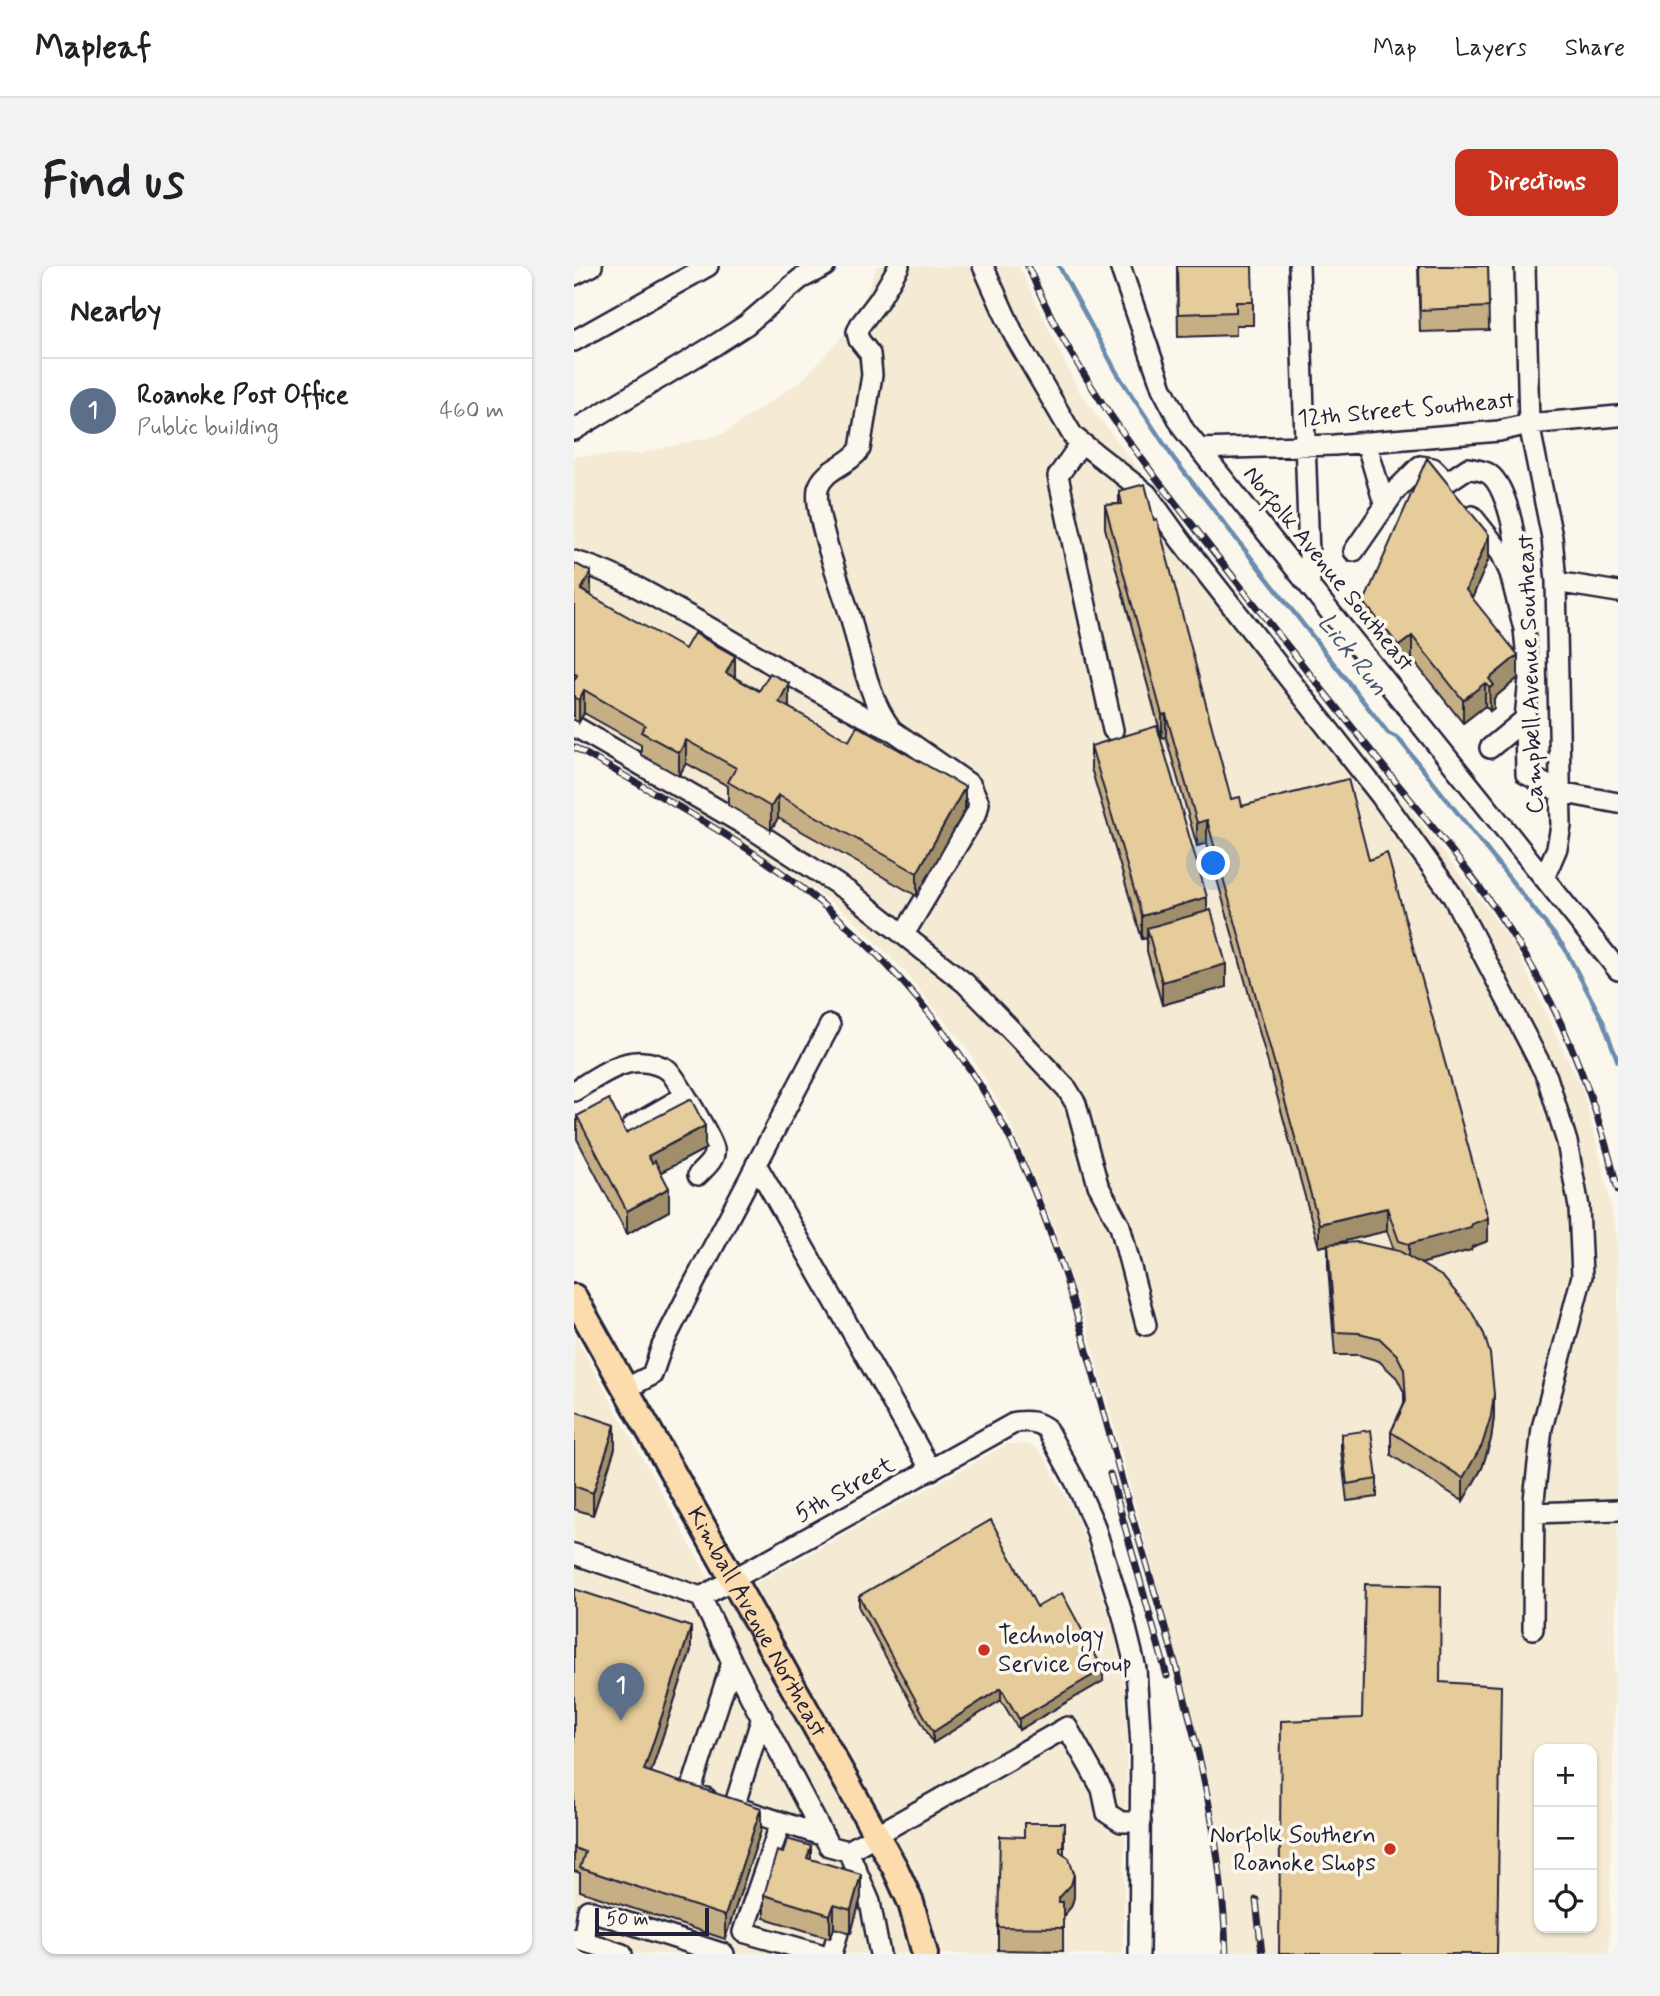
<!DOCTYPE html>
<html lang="en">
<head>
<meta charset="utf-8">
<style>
  :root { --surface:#fff; --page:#f2f2f2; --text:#202124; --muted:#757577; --line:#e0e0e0; --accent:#c8321e }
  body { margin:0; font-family:Mynerve,sans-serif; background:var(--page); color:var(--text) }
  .controls { position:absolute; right:21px; bottom:21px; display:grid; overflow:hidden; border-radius:14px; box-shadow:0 2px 5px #0004 }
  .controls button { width:63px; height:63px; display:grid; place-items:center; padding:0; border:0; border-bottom:2px solid var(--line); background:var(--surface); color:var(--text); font:35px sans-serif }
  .scale { position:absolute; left:21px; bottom:18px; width:114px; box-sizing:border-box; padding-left:7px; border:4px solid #22223b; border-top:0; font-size:19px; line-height:24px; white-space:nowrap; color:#22223b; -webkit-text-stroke:5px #fbf7ec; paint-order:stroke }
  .you { position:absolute; left:640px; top:598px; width:24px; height:24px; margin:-18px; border:5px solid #fff; border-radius:50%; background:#1a73e8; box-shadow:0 0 0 10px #1a73e833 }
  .badge { display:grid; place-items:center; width:46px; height:46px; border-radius:50%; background:var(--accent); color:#fff; font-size:23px; font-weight:700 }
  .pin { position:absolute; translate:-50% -58px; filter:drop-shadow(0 2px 4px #0008) }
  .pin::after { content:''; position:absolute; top:37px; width:24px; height:21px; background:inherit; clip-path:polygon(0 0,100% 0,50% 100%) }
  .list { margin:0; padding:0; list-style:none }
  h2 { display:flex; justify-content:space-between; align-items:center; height:91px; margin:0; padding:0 28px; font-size:30px }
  h2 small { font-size:23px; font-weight:400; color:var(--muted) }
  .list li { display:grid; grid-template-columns:46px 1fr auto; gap:21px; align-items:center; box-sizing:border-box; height:105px; padding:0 28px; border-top:2px solid var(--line) }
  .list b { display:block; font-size:26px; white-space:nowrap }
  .list p { margin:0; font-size:23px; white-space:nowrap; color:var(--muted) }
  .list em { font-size:23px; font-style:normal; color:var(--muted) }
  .icon { flex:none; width:38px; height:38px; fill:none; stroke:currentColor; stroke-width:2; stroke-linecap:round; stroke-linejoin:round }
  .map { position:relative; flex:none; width:1044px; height:1688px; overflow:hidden; border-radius:14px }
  header { display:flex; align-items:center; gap:42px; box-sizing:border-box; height:98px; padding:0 35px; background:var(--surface); border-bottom:2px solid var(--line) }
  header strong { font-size:33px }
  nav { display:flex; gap:38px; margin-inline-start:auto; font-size:24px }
  .intro { display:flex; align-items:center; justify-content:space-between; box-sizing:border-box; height:168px; padding:0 42px }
  h1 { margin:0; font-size:49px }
  .button { padding:18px 32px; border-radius:14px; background:var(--accent); color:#fff; font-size:24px; font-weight:700 }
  main { display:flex; gap:42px; padding:0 42px }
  aside { flex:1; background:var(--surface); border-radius:14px; box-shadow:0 2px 5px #0004 }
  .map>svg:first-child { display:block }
  .built { fill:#f5ead4; fill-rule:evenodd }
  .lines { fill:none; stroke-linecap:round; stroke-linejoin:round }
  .stream { stroke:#6a8cae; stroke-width:4.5 }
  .minor-casing { stroke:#22223b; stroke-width:24 }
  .major-casing { stroke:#22223b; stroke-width:30 }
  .minor { stroke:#fbf7ec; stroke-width:19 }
  .major { stroke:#fcdcac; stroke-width:24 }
  .rail-casing { stroke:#22223b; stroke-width:7 }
  .rail { stroke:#fbf7ec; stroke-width:4.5; stroke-dasharray:13; stroke-linecap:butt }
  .wall { fill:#c6af85; stroke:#22223b; stroke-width:2; fill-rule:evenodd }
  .shaded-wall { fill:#a18f6c; stroke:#22223b; stroke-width:2 }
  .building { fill:#e6cc9b; stroke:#22223b; stroke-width:2 }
  .poi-dot { fill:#c8321e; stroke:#fbf7ec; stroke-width:2.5 }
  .labels { text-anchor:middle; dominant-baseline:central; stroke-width:7; stroke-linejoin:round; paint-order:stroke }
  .street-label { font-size:24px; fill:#22223b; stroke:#fbf7ec }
  .poi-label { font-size:24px; fill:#22223b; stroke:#fbf7ec; text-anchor:start }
  .water-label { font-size:26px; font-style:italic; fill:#465774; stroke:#fbf7ec }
</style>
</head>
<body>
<header>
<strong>Mapleaf</strong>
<nav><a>Map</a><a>Layers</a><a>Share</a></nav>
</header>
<div class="intro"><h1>Find us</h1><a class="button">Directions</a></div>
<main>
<aside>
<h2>Nearby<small></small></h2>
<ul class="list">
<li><span class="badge" style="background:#5c6f8a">1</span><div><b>Roanoke Post Office</b><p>Public building</p></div><em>460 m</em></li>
</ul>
</aside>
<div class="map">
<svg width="1044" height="1688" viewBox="0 0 1044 1688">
  <rect width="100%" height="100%" fill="#fbf7ec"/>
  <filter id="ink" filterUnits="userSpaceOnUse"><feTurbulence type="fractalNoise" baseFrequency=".0143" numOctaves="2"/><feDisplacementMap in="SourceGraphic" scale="14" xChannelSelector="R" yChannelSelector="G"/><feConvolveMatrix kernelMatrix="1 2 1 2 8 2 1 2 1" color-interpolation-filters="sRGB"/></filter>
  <g filter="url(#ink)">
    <path class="built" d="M303 0H445L504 124 634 294 846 556 937 674 1008 822 1028 898 1044 974V1253L1035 1688H656L653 1625 637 1524 606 1404 514 1065 477 953 435 855 392 781 331 706 277 651 213 604 0 473V190L63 188 149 168 228 114 280 58ZM965 1483H1018V1662H965Z
      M0 1068 148 1336 434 1178H453L464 1183 473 1195 505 1256 540 1365 550 1417 553 1469 549 1688H0Z"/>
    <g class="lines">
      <path class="stream" d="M485 0 543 107 600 193 814 467 824 472 990 681 1028 753 1044 796"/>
      <g class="minor-casing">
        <path id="minor" d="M325 0 305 34 286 59 283 66 285 74 296 88 298 109 286 183C275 200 250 202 244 223 239 247 269 326 277 353 283 376 288 399 296 421 301 436 308 451 318 464L397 519 405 537 403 546 330 668
          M409 0 440 69 499 170 573 228 607 275 806 529 878 629 973 811 993 876 1005 941 1008 1010 968 1162 960 1234 959 1363
          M546 0 588 122 610 164 1044 704
          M725 0 736 318
          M951 0 955 158 978 271 982 316 987 560 983 582 970 612
          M0 9 18 0
          M0 75 134 0
          M0 164 141 79 172 59 226 13 251 0
          M792 176 811 241
          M507 177 484 210 539 464
          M625 183 760 179 925 165 955 158 1044 150
          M860 225 894 202C900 204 909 204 915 208 935 222 946 288 943 311
          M898 250 926 285 936 307 950 363 955 412 951 453 952 508 986 526 1044 537
          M780 285 822 224 846 200 859 202 865 208
          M0 295C37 305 68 324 101 342 174 382 244 429 319 465
          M982 316 1044 326
          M0 460 181 565 275 626 391 717 443 770 493 823 502 838 524 919 546 960 572 1059
          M916 482 951 453
          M0 825C19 814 46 793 69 796 76 796 88 800 94 804 101 810 139 874 140 883 142 894 130 902 124 909
          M59 860 111 830
          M182 898 357 1204
          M51 1123 78 1109 88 1080 116 1025 256 759
          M960 1247 1044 1244
          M0 1288 127 1331 442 1156C454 1155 462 1155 472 1162L501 1215 520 1258 549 1350 562 1403 567 1480 565 1688
          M127 1331 158 1396 255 1580 274 1585 493 1461 528 1523 533 1547 547 1556H567
          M132 1532 116 1527 158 1396
          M160 1541 188 1451
          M164 1542 250 1570
          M207 1556 169 1666 246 1688
          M274 1585 296 1636 306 1688
          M0 1672 48 1688
          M9 1675 14 1644 150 1688
          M258 1688 265 1663"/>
      </g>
      <g class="major-casing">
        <g id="major">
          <path id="s1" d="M0 1031 321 1602 337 1637 351 1688"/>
        </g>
      </g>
      <use href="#minor" class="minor"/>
      <use href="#major" class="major"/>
      <g class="rail-casing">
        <path id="rail" d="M454 0C493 96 557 181 621 262 685 345 751 427 817 510 870 575 924 638 964 712 1001 779 1026 851 1044 924
          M0 481C77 526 158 567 228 622 326 698 404 797 454 910 501 1019 525 1136 558 1250 600 1392 648 1538 652 1688
          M536 1208 593 1410
          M682 1634 688 1688"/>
      </g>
      <use href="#rail" class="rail"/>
    </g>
    <path class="wall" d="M603 0 679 36V59H662V69L604 71Z
      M844 0H914L915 64 846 66Z
      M545 225 580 254 657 533 668 540 795 594 914 975 898 981 897 984 846 998 920 1151 917 1173 908 1202 889 1235 817 1189V1166L830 1137V1126L823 1112 805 1095 785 1089H761L754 1001V979L745 981 633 577 623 580 592 471 588 472 531 262V239L545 238ZM813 965 820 984 761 977Z
      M915 292 898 332 944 412 920 432V442L916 445 911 440 889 457 838 393 825 403 790 359V336Z
      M0 297 17 330 161 412 215 440 214 441 391 544 343 630 204 552 197 564 154 539V520L112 497 105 510 67 489V479L10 447 5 456 0 454Z
      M517 480 633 645 652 721 588 739 573 685V672L568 673 517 502Z
      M3 850 52 867 131 883 87 906 95 945 53 968 3 873Z
      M0 1145 41 1182 19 1249 0 1243Z
      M767 1168 803 1213V1231L773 1235 767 1185Z
      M0 1323 117 1384 77 1506 187 1564 151 1673 6 1625V1607L0 1605Z
      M285 1330 463 1341 529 1415 445 1464 427 1434 359 1477 285 1342Z
      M490 1557V1588L500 1631 497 1641 489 1650V1685L424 1684V1661L450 1571Z
      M237 1593 287 1631 277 1667 260 1662 256 1672 190 1652V1629Z"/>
    <path class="shaded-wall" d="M915 269V292L892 347V324Z
      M17 306V329L7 324Z
      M838 370V393L825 403V380Z
      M944 389V412L920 432V442L916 445 915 413Z
      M161 390V413L152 407Z
      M215 417V440L205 459V436Z
      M911 417V440L889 457V434Z
      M10 424V447L5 456V434Z
      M592 448V471L588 472V449Z
      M112 474V497L105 510V487Z
      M391 521V544L343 630V607Z
      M204 529V552L197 564V541Z
      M633 554V577L623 580V557Z
      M633 631V654L573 662V672L568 673V650Z
      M652 698V721L588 739V716Z
      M131 860V883L74 913V890Z
      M95 922V945L53 968V945Z
      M813 942V965L745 981V958Z
      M914 952V975L898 981 897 984 835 1001V978Z
      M920 1128V1151L917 1173 908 1202 889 1235V1212Z
      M41 1159V1182L19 1249V1227Z
      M117 1361V1384L70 1527V1504Z
      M529 1403V1415L445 1464V1453Z
      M427 1422V1434L359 1477V1466Z
      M187 1542V1564L151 1673V1650Z
      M237 1580V1603L233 1592Z
      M287 1608V1631L277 1667V1644Z
      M500 1608V1631L497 1641 489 1650V1685V1650L485 1655V1632Z
      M260 1639V1662L256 1672V1649Z"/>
    <path class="building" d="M603 0H678L679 36H662V46L604 48Z
      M845 0H914L915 41 846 44Z
      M853 192 915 269 892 324 944 389 915 413 920 419 916 422 911 417 889 434 838 370 825 380 790 336Z
      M571 218 580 254 583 253 657 533 666 531 668 540 774 513 795 594 813 587 914 952 898 958 897 961 835 978 825 975 813 942 745 958 633 554 623 557 592 448 588 449 531 239 548 238 545 225Z
      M0 297 17 306 7 324 111 383 120 367 161 390 152 407 185 425 196 407 215 417 205 436 275 475 283 460 391 521 343 607 204 529 197 541 154 516 162 502 112 474 105 487 67 466 71 459 10 424 5 434 0 431V415L3 409 0 407Z
      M583 460 633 631 568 650 517 480Z
      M637 644 652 698 588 716 573 662Z
      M35 833 52 867 117 833 131 860 74 890 78 897 81 895 95 922 53 945 3 850Z
      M784 976 825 985 869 1011 896 1043 910 1068 916 1088 920 1128 917 1150 908 1179 889 1212 817 1166 832 1135 830 1103 823 1089 805 1072 785 1067 761 1066 754 978Z
      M0 1145 41 1159 19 1227 0 1220Z
      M797 1164 803 1213 773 1218 767 1168Z
      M417 1254 463 1341 488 1327 529 1403 445 1453 427 1422 359 1466 285 1330Z
      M791 1318 867 1320 866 1416 927 1420 923 1688H705L707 1455 788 1452Z
      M0 1323 117 1361 70 1504 187 1542 151 1650 6 1602 11 1586 0 1582Z
      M450 1557H490L489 1581H486V1585L495 1592 500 1608 497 1619 485 1632V1636H489V1662L424 1661 426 1570 450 1571Z
      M213 1573 237 1580 233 1592 287 1608 277 1644 260 1639 256 1649 190 1629 203 1585 209 1587Z"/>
  </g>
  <g class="poi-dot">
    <circle cx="410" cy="1384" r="7"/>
    <circle cx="816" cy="1583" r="7"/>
  </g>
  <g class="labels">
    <g class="street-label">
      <text transform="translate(832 144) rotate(-5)">12th Street Southeast</text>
      <text transform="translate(754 303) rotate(51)">Norfolk Avenue Southeast</text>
      <text transform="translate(957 408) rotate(-92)">Campbell Avenue Southeast</text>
      <text transform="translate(271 1224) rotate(-29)">5th Street</text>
      <text stroke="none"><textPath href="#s1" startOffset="373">Kimball Avenue Northeast</textPath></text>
    </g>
    <g class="poi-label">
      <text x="424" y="1370">Technology<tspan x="424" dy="28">Service Group</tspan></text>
      <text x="802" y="1569" text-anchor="end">Norfolk Southern<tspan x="802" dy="28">Roanoke Shops</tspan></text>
    </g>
    <g class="water-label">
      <text transform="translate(778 389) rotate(52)">Lick Run</text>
    </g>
  </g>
</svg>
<div class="controls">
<button>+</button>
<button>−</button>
<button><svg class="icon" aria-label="locate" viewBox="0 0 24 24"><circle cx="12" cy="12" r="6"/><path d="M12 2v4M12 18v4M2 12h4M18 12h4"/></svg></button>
</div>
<div class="scale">50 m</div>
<div class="you"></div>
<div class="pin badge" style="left:47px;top:1455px;background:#5c6f8a">1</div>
</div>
</main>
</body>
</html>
